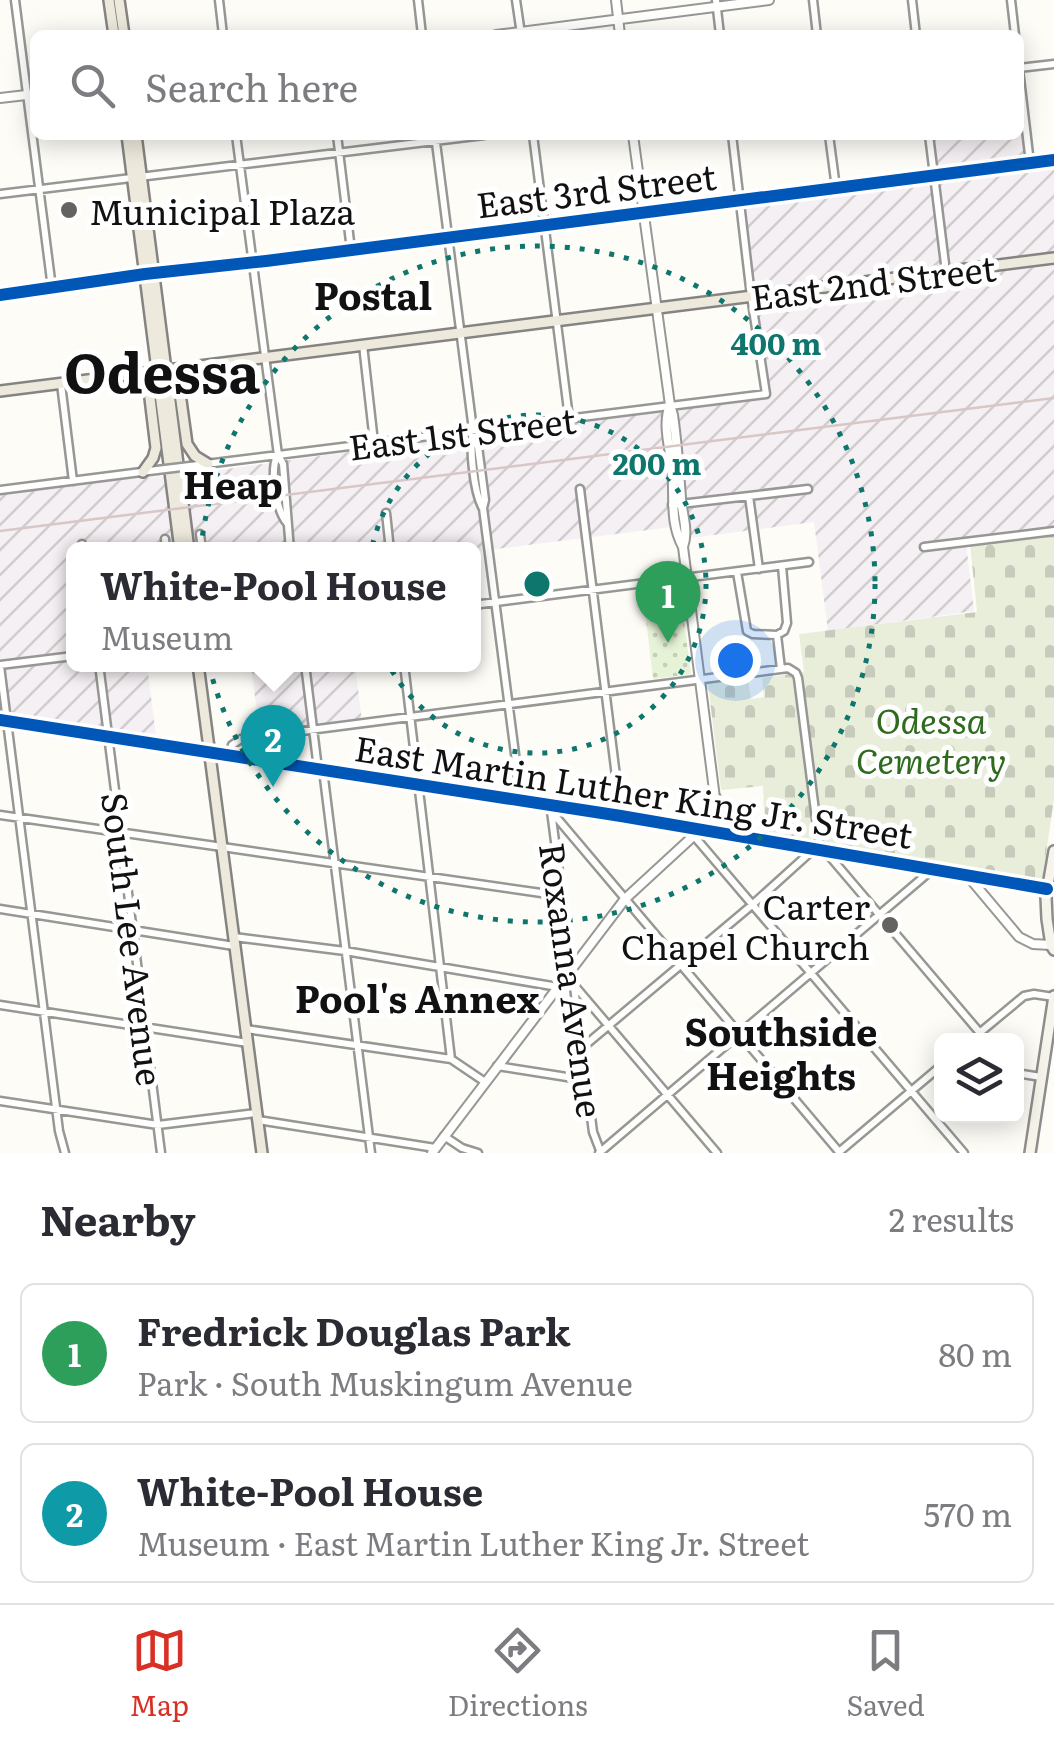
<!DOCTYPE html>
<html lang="en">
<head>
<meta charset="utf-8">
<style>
  :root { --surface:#fff; --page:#f7f7f7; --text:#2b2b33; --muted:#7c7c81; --line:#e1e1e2; --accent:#d93025 }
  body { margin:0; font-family:Literata,serif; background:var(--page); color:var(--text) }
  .controls { position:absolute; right:30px; bottom:30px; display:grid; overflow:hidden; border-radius:15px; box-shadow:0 5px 25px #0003 }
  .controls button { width:90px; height:90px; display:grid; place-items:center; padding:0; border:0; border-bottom:2px solid var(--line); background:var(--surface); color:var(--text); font:50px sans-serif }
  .you { position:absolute; left:735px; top:660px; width:35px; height:35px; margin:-25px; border:8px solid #fff; border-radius:50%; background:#1a73e8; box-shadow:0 0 0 15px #1a73e833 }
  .badge { display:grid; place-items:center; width:65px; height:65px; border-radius:50%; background:var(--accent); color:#fff; font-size:32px; font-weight:700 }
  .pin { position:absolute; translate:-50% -82px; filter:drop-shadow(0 2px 5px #0008) }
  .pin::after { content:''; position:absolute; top:52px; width:35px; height:30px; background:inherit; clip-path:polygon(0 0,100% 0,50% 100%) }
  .popup { position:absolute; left:66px; top:542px; width:415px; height:130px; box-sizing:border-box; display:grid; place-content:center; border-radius:15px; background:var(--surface); filter:drop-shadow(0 2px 8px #0005); font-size:32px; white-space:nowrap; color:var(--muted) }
  .popup b { font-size:38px; color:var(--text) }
  .popup::after { content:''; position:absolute; left:50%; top:100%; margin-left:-20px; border:20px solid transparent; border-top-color:var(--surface) }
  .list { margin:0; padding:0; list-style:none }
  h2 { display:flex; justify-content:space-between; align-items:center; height:130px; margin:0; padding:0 40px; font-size:42px }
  h2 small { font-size:32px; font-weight:400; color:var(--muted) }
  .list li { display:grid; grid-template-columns:65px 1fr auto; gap:30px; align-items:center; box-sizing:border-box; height:140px; margin:0 20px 20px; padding:0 20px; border:2px solid var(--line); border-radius:15px }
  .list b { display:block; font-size:38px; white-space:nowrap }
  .list p { margin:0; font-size:32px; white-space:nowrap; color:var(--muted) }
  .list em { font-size:32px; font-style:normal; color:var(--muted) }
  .icon { flex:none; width:55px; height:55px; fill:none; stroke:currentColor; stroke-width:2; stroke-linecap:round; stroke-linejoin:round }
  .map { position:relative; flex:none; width:1054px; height:1153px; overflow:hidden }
  .search { position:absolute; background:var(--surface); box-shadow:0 5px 25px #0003; left:30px; right:30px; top:30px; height:110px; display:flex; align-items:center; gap:25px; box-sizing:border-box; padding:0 35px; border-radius:15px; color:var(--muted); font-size:38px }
  .sheet { height:450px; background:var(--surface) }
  nav { display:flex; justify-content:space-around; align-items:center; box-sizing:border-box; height:140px; border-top:2px solid var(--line); background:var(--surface); font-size:28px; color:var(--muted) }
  nav a { display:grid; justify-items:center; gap:5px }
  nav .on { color:var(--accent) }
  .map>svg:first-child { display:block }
  .industrial { fill:url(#industrial-furrows) }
  .grass { fill:url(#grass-dots) }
  .cemetery { fill:url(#cemetery-stones) }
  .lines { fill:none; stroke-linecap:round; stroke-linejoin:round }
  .minor-casing { stroke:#979795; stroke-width:11 }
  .tertiary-casing { stroke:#979795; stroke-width:12 }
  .secondary-casing { stroke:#8e8d8b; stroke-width:14 }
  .primary-casing { stroke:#858482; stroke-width:14 }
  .minor { stroke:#fffffe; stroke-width:6 }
  .tertiary { stroke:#fffffe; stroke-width:8 }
  .secondary { stroke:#f6f4eb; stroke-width:9 }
  .primary { stroke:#ede9dc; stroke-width:9 }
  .rail { stroke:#d9c6c7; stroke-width:2.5 }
  .minor-bridge-casing { stroke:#979795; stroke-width:11; stroke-linecap:butt }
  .minor-bridge { stroke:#fffffe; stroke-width:6 }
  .cycleway-casing { stroke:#fff; stroke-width:19 }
  .cycleway { stroke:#0057b8; stroke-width:12 }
  .ring { fill:none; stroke:#0f766e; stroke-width:5; stroke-dasharray:5 10 }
  .poi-dot { fill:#646362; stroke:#fff; stroke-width:4 }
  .labels { text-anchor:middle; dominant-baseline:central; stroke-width:10; stroke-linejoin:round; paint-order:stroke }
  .street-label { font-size:35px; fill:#111; stroke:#fff }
  .poi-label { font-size:35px; fill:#111; stroke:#fff; text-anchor:start }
  .park-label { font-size:35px; font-style:italic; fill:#2f6b1f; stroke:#fff }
  .neighbourhood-label { font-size:38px; font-weight:bold; fill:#111; stroke:#fff }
  .town-label { font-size:55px; font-weight:bold; fill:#111; stroke:#fff }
  .centre { fill:#0f766e; stroke:#fff; stroke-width:5 }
  .ring-label { font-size:30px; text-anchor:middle; font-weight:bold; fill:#0f766e; stroke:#fff; stroke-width:10; stroke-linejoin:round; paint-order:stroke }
</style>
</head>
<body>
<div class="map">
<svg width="1054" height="1153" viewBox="0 0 1054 1153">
  <defs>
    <pattern id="industrial-furrows" width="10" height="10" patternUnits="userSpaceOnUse" patternTransform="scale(2.5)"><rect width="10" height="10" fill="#f5f0f3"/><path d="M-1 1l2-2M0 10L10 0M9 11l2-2" fill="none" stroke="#d1cdcf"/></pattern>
    <pattern id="grass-dots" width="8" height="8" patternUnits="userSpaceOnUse" patternTransform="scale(2.5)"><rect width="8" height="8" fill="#e7f3d7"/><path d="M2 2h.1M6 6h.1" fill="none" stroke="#c5cfb8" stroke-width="1.8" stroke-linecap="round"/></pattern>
    <pattern id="cemetery-stones" width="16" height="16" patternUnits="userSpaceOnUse" patternTransform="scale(2.5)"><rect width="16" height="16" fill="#e9eedb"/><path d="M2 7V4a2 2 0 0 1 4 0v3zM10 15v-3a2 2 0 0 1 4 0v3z" fill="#c7cbbb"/></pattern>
  </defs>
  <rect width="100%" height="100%" fill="#fdfcf7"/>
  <path class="industrial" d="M1019 68 1030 163 1054 160V526L966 543 974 611 828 631 814 522 683 539 680 526 473 552V550H73V664L147 665 157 744 0 720V492L205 472 766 394 740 201 933 174 929 135H1019Z
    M251 665H355L362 722 260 736Z"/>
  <path class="grass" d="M682 606 691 674 653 679 645 611Z"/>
  <path class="cemetery" d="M1054 535V799L1042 881 765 835 763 786 721 790 708 684 748 680 751 699 764 697 762 678 804 672 799 634 977 612 970 544Z"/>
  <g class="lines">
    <g class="minor-casing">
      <path id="minor" d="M15 0 52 288
        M219 0 223 35
        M418 0 422 35
        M516 0 521 34
        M716 0 720 35
        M813 0 817 35
        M912 0 916 35
        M1011 0 1015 35
        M1019 68 1054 64
        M1019 70 1030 163
        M236 135 278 455 283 464 290 550
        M337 135 351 250
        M435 135 473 430 477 439 485 500 483 508 521 800
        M533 135 569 418
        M829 135 836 188
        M929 135 946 272
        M0 194 484 135
        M363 345 374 442
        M61 384 73 481
        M473 431C469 449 474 491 482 507
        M277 456C270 471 276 510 287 523
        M190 466 766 394 751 296 732 135
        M580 489 621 816
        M0 490 157 470
        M749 496 759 569
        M672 505 808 489
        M386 513 390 550
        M200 534 202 550
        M165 539 166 550
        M82 544V550
        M924 547 1054 531
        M737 572 747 631 753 634 777 635
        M473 605 809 562
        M777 635 784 631 787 623 782 566
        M777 635 781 669
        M99 664 161 1153
        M305 664 318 769
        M404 664 451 1059
        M0 665 73 656
        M0 666 59 1131 65 1153
        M229 756 232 745 241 739 788 668 796 673 798 678 820 850
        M323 770 371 1153
        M551 811 840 1153
        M551 811 593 1132 601 1153
        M0 815 562 896
        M694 836 964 1153
        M826 852 986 1040
        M0 909 234 946
        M234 937 345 951 558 987
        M574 985 717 1153
        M0 1005 248 1043
        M246 1029 451 1059 485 1082
        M971 1040 1024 996 1034 994 1054 997
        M583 1047 752 905 814 849
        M497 1066 586 1080
        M1016 1073 1041 1077
        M0 1101 158 1125 256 1113
        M258 1120 435 1148
        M444 1136 462 1148 478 1153
        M839 1152 942 1065
        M599 1153 933 869"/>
    </g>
    <g class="tertiary-casing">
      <path id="tertiary" d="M616 0 620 35
        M496 35 769 0
        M0 98 35 94
        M633 135 670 405 673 415C677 442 679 470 681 498 682 514 689 531 683 547
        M0 295 145 274 266 261 1054 160
        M0 720 621 816 1047 889
        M967 875 1019 937 1033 944 1051 945
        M432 1153 625 899 701 829 711 811 715 798 683 547C669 522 675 495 672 468 670 448 662 424 670 405"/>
    </g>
    <g class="secondary-casing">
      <path id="secondary" d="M715 798 720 807 726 834
        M1054 851 1046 897 1047 919 1051 945 1054 950
        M1030 1153 1054 996"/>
    </g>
    <g class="primary-casing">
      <path id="primary" d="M109 0 114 35
        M119 0 124 35
        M127 135 180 550
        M136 135 189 550
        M189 368 179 386 187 444 195 456 208 464
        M132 377 143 382 149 390 156 448 153 458 143 472
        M0 391 1054 258
        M198 664 262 1153"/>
    </g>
    <use href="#minor" class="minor"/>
    <use href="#tertiary" class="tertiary"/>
    <use href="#secondary" class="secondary"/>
    <use href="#primary" class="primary"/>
    <path class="rail" d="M0 531 1054 398"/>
    <g class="minor-bridge-casing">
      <path id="minor-bridge" d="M157 470 190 466"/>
    </g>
    <use href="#minor-bridge" class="minor-bridge"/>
    <g class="cycleway-casing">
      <path id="cycleway" d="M0 295 145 274 266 261 1054 160
        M0 720 621 816 1047 889"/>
    </g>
    <use href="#cycleway" class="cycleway"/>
  </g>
  <g class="ring">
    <circle cx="537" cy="584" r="169"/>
    <circle cx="537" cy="584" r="338"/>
  </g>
  <g class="poi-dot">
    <circle cx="69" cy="210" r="10"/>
    <circle cx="890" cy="925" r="10"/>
  </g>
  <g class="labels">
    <g class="street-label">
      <text transform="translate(596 189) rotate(-7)">East 3rd Street</text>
      <text transform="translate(873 281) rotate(-7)">East 2nd Street</text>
      <text transform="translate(462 432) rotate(-7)">East 1st Street</text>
      <text transform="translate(634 790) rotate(9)">East Martin Luther King Jr. Street</text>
      <text transform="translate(134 939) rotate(83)">South Lee Avenue</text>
      <text transform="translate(573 980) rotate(82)">Roxanna Avenue</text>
    </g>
    <g class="poi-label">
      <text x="89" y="210">Municipal Plaza</text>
      <text x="870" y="905" text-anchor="end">Carter<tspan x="870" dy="40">Chapel Church</tspan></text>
    </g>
    <g class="park-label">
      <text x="931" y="719">Odessa<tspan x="931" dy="40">Cemetery</tspan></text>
    </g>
    <g class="neighbourhood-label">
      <text x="373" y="293">Postal</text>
      <text x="233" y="482">Heap</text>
      <text x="417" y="996">Pool's Annex</text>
      <text x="781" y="1029">Southside<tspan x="781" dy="44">Heights</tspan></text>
    </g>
    <g class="town-label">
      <text x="162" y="369">Odessa</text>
    </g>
  </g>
  <circle cx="537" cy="584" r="15" class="centre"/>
  <g class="ring-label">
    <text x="776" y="355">400 m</text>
    <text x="657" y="475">200 m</text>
  </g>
</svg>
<div class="controls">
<button><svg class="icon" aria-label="layers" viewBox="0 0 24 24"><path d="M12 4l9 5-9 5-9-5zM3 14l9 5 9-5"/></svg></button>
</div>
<div class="you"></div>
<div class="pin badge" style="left:668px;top:643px;background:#2e9e5b">1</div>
<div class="pin badge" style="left:273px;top:787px;background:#0f9aa8">2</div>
<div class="popup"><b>White-Pool House</b>Museum</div>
<div class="search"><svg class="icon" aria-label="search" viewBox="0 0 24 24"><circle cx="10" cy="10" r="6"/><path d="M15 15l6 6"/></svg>Search here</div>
</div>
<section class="sheet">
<h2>Nearby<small>2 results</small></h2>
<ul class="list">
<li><span class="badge" style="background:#2e9e5b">1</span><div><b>Fredrick Douglas Park</b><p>Park · South Muskingum Avenue</p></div><em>80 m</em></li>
<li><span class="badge" style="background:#0f9aa8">2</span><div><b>White-Pool House</b><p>Museum · East Martin Luther King Jr. Street</p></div><em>570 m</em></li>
</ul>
</section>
<nav>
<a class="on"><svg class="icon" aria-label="map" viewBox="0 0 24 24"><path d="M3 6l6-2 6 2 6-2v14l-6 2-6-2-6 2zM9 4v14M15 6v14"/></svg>Map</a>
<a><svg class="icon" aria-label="directions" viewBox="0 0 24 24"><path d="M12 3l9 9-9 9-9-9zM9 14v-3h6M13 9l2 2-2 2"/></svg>Directions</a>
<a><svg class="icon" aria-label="saved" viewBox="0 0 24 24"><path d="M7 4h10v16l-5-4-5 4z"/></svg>Saved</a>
</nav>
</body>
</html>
